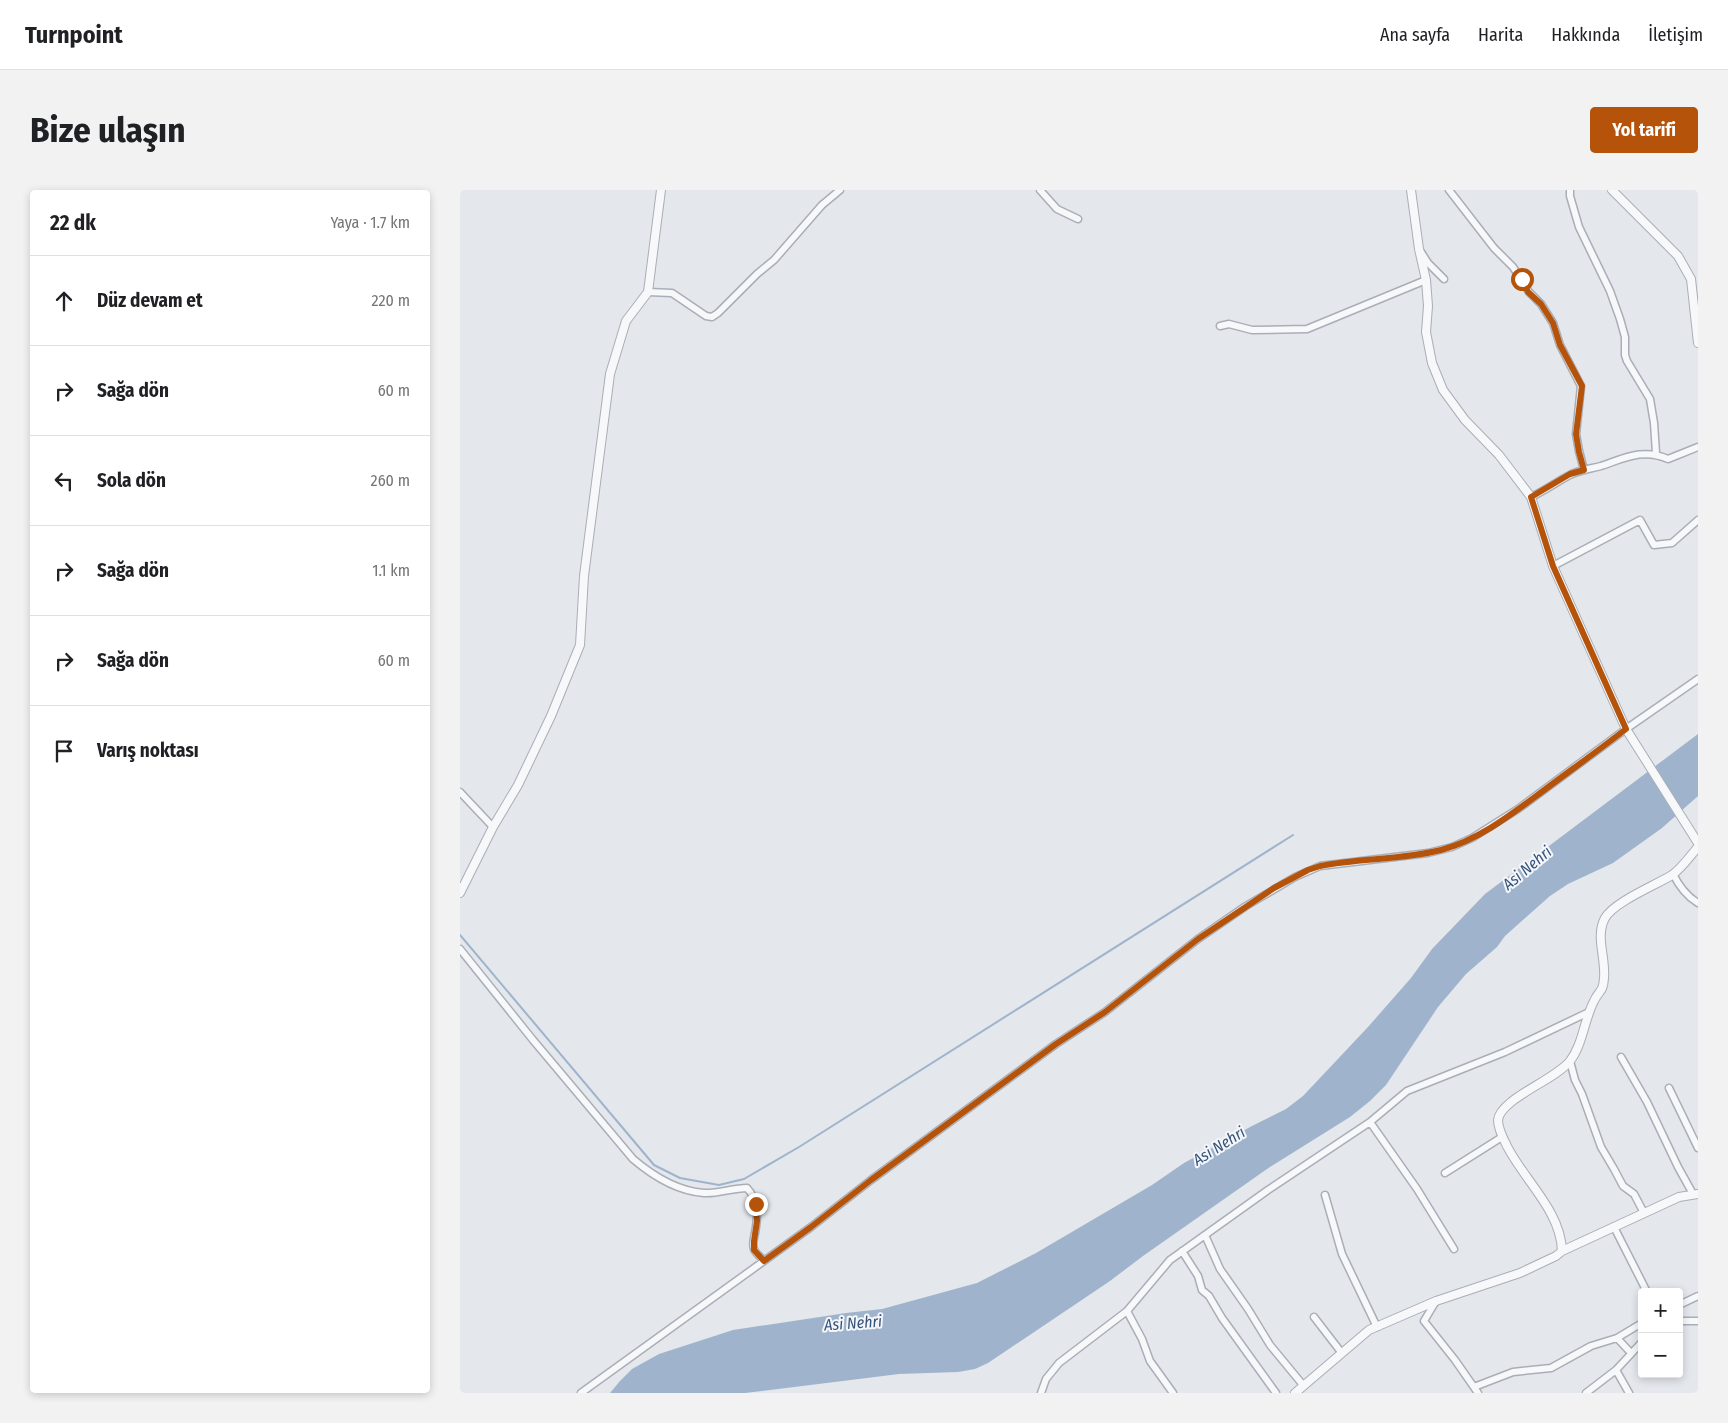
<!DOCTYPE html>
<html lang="tr">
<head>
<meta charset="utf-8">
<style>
  :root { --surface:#fff; --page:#f2f2f2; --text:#202124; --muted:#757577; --line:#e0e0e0; --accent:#b45309 }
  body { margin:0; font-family:"Fira Sans Condensed",sans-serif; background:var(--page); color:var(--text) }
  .controls { position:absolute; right:15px; bottom:15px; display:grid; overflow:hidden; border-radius:5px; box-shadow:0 2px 8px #0003 }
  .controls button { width:45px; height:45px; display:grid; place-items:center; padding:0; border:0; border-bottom:1px solid var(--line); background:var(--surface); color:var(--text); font:25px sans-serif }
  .stop { position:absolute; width:15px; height:15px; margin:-11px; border:4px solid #b45309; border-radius:50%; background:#fff }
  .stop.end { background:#b45309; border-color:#fff; box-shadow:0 1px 5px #0008 }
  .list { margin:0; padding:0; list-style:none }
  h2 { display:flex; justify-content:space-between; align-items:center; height:65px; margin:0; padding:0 20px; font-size:21px }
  h2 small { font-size:16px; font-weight:400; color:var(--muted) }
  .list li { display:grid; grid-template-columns:32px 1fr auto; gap:15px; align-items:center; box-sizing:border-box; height:90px; padding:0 20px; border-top:1px solid var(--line) }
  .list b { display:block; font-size:19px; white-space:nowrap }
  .list em { font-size:16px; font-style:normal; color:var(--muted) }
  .icon { flex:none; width:28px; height:28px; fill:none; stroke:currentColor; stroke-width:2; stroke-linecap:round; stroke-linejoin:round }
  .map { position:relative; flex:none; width:1238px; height:1203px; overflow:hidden; border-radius:5px }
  header { display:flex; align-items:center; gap:30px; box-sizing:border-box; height:70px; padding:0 25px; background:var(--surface); border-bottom:1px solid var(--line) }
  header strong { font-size:24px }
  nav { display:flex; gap:28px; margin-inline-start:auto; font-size:18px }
  .intro { display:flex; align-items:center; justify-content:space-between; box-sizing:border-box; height:120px; padding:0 30px }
  h1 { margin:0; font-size:35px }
  .button { padding:12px 22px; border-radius:5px; background:var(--accent); color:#fff; font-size:18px; font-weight:700 }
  main { display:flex; gap:30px; padding:0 30px }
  aside { flex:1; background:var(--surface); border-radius:5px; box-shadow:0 2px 8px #0003 }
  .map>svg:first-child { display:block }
  .water { fill:#9fb4cc }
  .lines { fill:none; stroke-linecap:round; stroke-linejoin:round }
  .stream { stroke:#9fb4cc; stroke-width:2 }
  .minor-casing { stroke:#a9aeb7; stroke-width:9 }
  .tertiary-casing { stroke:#a9aeb7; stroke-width:10 }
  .minor { stroke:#f7f8fa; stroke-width:6 }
  .tertiary { stroke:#f7f8fa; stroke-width:8 }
  .route { stroke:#b45309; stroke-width:6 }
  .labels { text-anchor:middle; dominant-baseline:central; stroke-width:4; stroke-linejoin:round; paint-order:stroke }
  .water-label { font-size:16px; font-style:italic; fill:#34527a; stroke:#f4f6f9 }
</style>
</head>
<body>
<header>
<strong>Turnpoint</strong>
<nav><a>Ana sayfa</a><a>Harita</a><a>Hakkında</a><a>İletişim</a></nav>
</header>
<div class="intro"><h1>Bize ulaşın</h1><a class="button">Yol tarifi</a></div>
<main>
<aside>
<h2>22 dk<small>Yaya · 1.7 km</small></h2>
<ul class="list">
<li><svg class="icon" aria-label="ahead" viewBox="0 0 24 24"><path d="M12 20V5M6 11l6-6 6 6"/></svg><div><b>Düz devam et</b></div><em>220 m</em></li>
<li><svg class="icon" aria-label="right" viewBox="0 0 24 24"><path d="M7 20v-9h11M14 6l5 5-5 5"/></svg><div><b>Sağa dön</b></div><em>60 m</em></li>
<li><svg class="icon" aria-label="left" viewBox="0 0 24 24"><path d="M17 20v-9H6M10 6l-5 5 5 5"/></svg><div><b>Sola dön</b></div><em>260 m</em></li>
<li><svg class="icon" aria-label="right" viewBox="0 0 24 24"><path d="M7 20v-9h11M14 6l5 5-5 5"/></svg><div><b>Sağa dön</b></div><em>1.1 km</em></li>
<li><svg class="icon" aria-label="right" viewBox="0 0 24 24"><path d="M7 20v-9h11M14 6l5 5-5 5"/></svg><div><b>Sağa dön</b></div><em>60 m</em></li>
<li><svg class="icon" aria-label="arrive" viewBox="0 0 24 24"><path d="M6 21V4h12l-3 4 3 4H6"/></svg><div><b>Varış noktası</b></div></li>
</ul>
</aside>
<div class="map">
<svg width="1238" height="1203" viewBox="0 0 1238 1203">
  <rect width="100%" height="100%" fill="#e4e7ec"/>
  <path class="water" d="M1238 544V606L1202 638 1153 673 1108 694 1090 706 1045 746 1037 757 1006 784 978 817 926 895 910 911 890 927 807 979 683 1066 650 1091 528 1173 515 1179 498 1182 439 1184 285 1203H150L160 1191 172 1179 199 1164 273 1140 386 1123 422 1119 517 1093 576 1063 692 995 724 973 792 936 826 919 843 906 908 837 951 788 972 759 1025 704Z"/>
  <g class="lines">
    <path class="stream" d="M0 745 194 975 220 988 259 995 284 989 339 957 833 645"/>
    <g class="minor-casing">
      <path id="minor" d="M580 0 597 19 618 29
        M989 0 1034 58 1053 77 1069 102 1081 114 1093 133 1100 155 1121 196 1116 244 1119 261 1124 280
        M1110 0V6L1119 37 1150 101 1160 129 1165 147V165L1167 171 1190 209 1194 233 1196 263
        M961 62 968 73 984 89
        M188 102 212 103 246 126 252 127 258 123 297 84 314 70 362 15 380 0
        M760 136 769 134 792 140 847 139 966 90
        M1071 307C1084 301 1095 293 1108 286 1118 280 1130 279 1141 276 1165 268 1183 258 1208 269L1238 257
        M1093 376 1180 330 1194 355 1212 353 1238 330
        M0 602 33 637
        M1213 684C1219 696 1226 706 1238 713
        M0 759 73 850 173 969C193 986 216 1001 244 1003 258 1004 272 998 287 998 299 1011 298 1026 295 1043 294 1048 292 1054 294 1059 295 1063 301 1067 304 1071
        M1161 867 1187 912 1218 977 1233 1004
        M1110 871 1115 890 1122 904 1141 957 1154 979 1163 996 1174 1004 1184 1023
        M1209 898 1238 958
        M910 932 957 999 994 1059
        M985 983 1042 947
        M865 1005 882 1064 917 1137
        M1154 1037 1187 1102
        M745 1045 760 1079 788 1119 810 1155 843 1195
        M722 1061 738 1086 742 1100 749 1106 762 1128 816 1203
        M976 1111 964 1131 995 1170 1018 1203
        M1219 1115 1238 1106
        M667 1121 682 1149 690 1171 713 1203
        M854 1127 881 1162
        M1219 1131H1238
        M1157 1148 1171 1163
        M1014 1197 1053 1182 1091 1178 1131 1156 1157 1148 1182 1133
        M121 1203 351 1037 411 990 596 854 645 822 738 749 786 716 835 687 860 676 968 663 992 657 1012 648 1058 619 1166 539 1238 489
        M581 1203 586 1189 599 1173 667 1121 710 1070 808 1000 910 932 947 901 1045 862 1129 822
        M1126 1203 1156 1180
        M1169 1203 1156 1180 1182 1152"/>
    </g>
    <g class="tertiary-casing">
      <path id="tertiary" d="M951 0 959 59 966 90 968 116 966 142 972 173 983 200 1005 230 1039 265 1071 307 1093 376 1166 539 1238 653
        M1152 0 1218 66 1231 89 1238 153
        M0 703 33 637 58 595 91 526 120 455 124 386 150 184 166 131 188 102 201 0
        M1102 1061C1101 1022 1066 992 1048 958 1044 950 1038 940 1038 930 1040 909 1095 890 1110 871 1123 854 1124 830 1134 811 1139 800 1143 803 1144 788 1146 768 1135 746 1145 728 1154 712 1196 695 1212 685 1222 678 1230 666 1238 657
        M835 1203 909 1140 976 1111 1060 1083 1096 1066 1102 1061 1219 1007 1238 1004"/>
    </g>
    <use href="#minor" class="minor"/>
    <use href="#tertiary" class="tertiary"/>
  </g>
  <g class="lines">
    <path class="route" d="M296 1014 297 1031 294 1051V1060L304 1071 351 1037 411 990 596 854 645 822 738 749 814 698 848 680 860 676C900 668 942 670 981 660 1019 650 1052 624 1083 601 1111 580 1139 560 1166 539L1093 376 1071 307 1110 284 1124 280 1119 262 1116 244 1122 196 1100 155 1093 133 1081 114 1068 102 1062 89"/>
  </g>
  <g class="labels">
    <g class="water-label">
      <text transform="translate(1067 678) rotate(-40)">Asi Nehri</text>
      <text transform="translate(759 956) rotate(-32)">Asi Nehri</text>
      <text transform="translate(393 1133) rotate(-4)">Asi Nehri</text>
    </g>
  </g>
</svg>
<div class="controls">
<button>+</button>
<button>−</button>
</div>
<div class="stop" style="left:1062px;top:89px"></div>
<div class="stop end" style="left:296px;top:1014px"></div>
</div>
</main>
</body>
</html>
